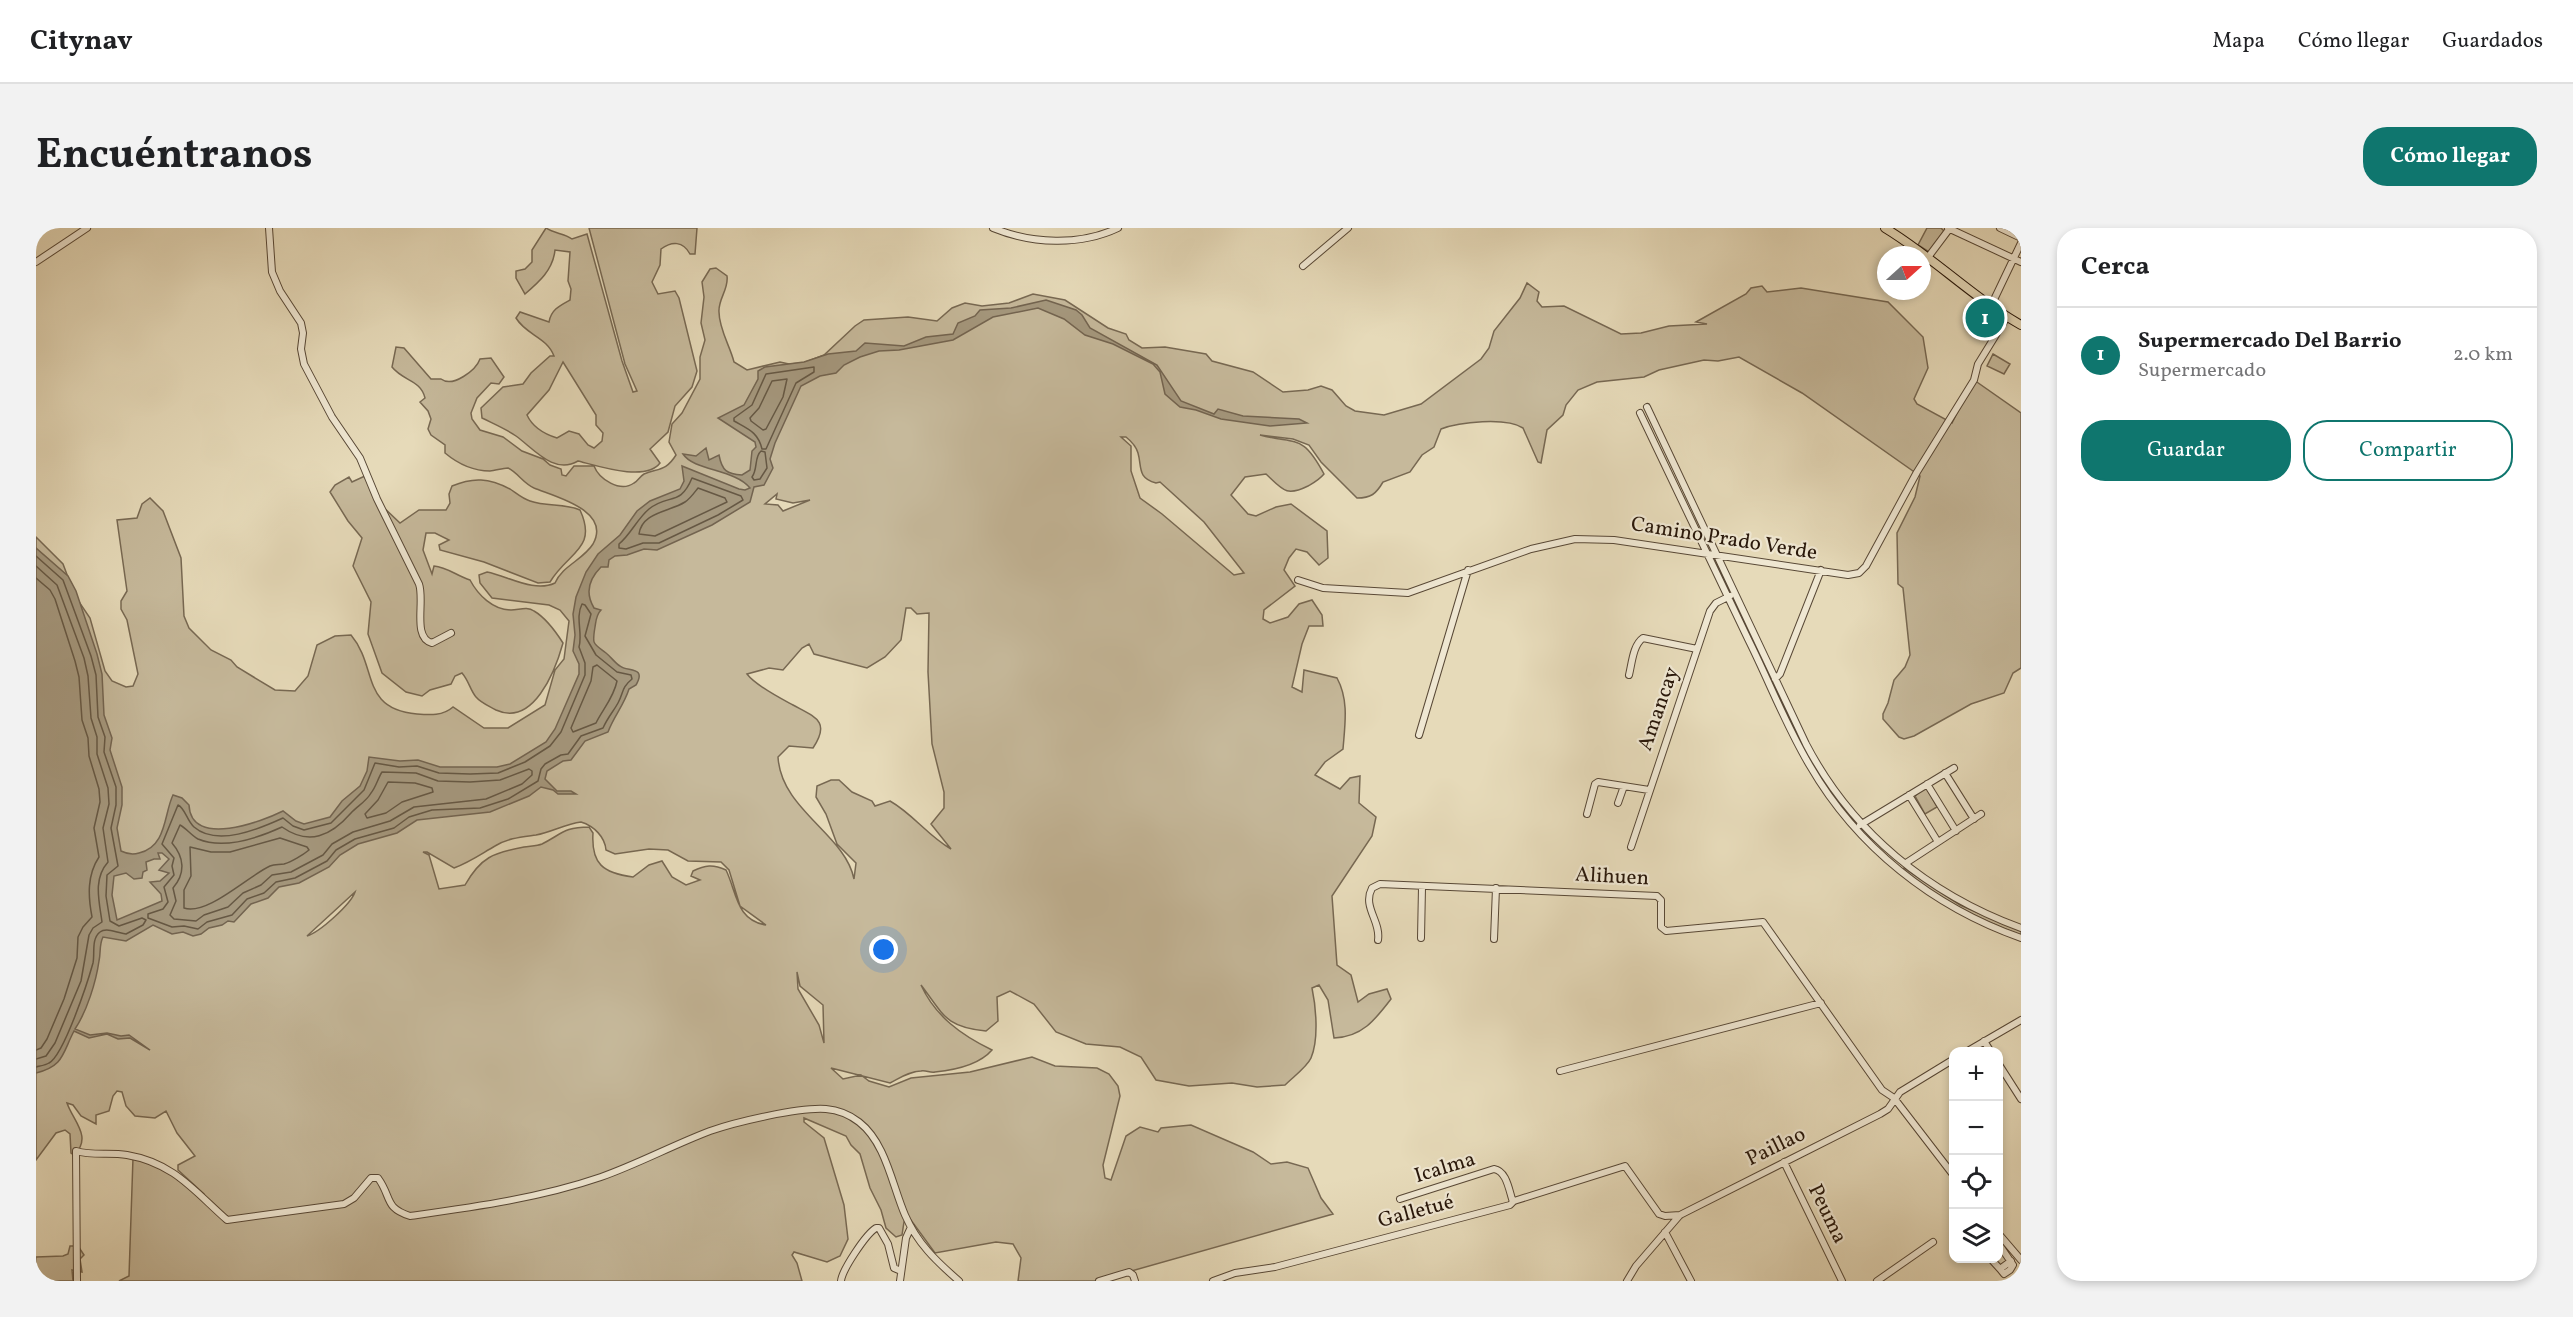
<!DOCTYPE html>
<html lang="es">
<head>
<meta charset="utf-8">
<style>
  :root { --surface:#fff; --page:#f2f2f2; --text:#202124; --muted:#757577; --line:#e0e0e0; --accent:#0f766e }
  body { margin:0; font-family:Vollkorn,serif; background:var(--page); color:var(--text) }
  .controls { position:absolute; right:18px; bottom:18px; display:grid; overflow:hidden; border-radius:12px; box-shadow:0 3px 9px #0003 }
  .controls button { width:54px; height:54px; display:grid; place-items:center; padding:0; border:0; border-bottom:2px solid var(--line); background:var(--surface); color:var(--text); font:30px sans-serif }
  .compass { position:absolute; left:1841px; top:18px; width:54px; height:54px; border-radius:50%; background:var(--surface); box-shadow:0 3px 9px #0003; rotate:69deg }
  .you { position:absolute; left:848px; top:722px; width:21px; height:21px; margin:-15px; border:4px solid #fff; border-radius:50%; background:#1a73e8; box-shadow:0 0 0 9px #1a73e833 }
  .badge { display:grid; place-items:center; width:39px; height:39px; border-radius:50%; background:var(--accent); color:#fff; font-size:20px; font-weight:700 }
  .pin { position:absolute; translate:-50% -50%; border:3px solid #fff; box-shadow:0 2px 6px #0006 }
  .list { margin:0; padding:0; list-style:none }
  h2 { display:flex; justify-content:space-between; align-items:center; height:78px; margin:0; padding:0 24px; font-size:26px }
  h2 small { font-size:20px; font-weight:400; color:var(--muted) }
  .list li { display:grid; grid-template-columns:39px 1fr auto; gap:18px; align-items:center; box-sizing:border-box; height:96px; padding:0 24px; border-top:2px solid var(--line) }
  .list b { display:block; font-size:22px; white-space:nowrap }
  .list p { margin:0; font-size:20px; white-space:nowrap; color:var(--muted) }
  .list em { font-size:20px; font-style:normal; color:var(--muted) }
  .actions { display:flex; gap:12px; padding:18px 24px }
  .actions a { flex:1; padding:14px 0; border:2px solid var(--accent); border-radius:24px; text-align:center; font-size:21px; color:var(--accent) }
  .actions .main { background:var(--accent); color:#fff }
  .icon { flex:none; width:33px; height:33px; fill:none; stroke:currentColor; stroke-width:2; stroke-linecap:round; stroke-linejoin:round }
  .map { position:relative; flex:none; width:1985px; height:1053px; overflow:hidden; border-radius:24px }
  header { display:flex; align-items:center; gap:36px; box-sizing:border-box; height:84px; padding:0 30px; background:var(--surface); border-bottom:2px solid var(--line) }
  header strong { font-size:28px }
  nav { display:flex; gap:33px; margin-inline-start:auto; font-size:21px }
  .intro { display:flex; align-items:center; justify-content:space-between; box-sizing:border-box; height:144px; padding:0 36px }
  h1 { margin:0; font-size:42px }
  .button { padding:15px 27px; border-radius:24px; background:var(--accent); color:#fff; font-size:21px; font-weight:700 }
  main { display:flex; gap:36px; padding:0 36px }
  aside { flex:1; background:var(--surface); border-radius:24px; box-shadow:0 3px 9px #0003 }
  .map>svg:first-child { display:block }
  .green { fill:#c6b99b; stroke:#776852; stroke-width:1.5; fill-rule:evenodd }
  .water { fill:#a5987e; stroke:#736450; stroke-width:1.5; fill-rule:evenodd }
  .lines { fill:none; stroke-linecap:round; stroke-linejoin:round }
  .shore { stroke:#665844; stroke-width:1.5 }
  .minor-casing { stroke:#584836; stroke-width:8 }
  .major-casing { stroke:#28170a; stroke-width:10 }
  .minor { stroke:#efe7d2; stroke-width:6 }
  .major { stroke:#e6dab9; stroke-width:8 }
  .labels { text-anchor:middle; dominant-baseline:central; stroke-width:4.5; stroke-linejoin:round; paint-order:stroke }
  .street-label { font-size:21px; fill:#28170a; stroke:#efe7d2 }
</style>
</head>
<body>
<header>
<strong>Citynav</strong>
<nav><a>Mapa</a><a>Cómo llegar</a><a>Guardados</a></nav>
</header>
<div class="intro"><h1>Encuéntranos</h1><a class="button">Cómo llegar</a></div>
<main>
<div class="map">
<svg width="1985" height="1053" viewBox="0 0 1985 1053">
  <rect width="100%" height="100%" fill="#e6dab9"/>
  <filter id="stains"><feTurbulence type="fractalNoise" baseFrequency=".00333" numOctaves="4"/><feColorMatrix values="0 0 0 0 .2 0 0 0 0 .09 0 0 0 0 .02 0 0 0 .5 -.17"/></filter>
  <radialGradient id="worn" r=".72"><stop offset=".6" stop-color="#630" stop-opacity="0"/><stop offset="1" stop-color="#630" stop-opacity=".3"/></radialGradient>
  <path class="green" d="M510 0C519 6 528 5 536 11L551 6 586 133 597 164 601 163 589 136 553 0H661L659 26H654C647 13 636 13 625 21L624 37 616 54 622 66 639 63 643 70 661 143 656 159 639 178 632 204 614 221 624 235C610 254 562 238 542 233 518 247 498 221 480 208 470 201 458 196 446 190L445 180 467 159 487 156 495 145 514 128H518C511 109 490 107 480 90L484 84 513 94C515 82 523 78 534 72L535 61 532 53 534 24 519 22C517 42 503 54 489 66L480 50V43L489 41 496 34V22ZM527 134 560 187V197L567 205 566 213 558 220 552 217 543 206 533 203 521 210C508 206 497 200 491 187L513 162Z
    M1891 0H1905L1908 3 1893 24 1882 17Z
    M680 40 691 48C693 61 682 71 683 84 683 101 694 118 698 134L711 142 744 134 753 136 767 135 788 127 819 98 828 92 872 89 901 93 916 80 929 75 946 78 973 75 997 66 1029 72 1072 100 1090 106 1093 112 1106 120 1129 119 1170 126 1176 133 1217 144 1247 164 1272 162 1285 158 1296 162 1310 178 1319 183 1348 187 1385 176 1445 131 1453 120 1458 103 1484 70 1491 55 1503 64 1501 73 1506 79 1528 78 1585 106 1605 105 1633 98 1671 96 1660 94 1710 66 1715 60 1726 58 1731 64 1765 60 1852 74 1887 109 1892 140 1878 171 1881 176 1916 195 1938 152 1985 185V440L1977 445 1968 465 1935 476 1878 508 1868 511 1863 509 1847 491V486L1852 475 1858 452 1869 439 1874 427 1867 360 1862 356 1861 305 1879 269 1884 248 1766 165 1703 129 1682 133 1668 132 1623 142 1608 149 1561 154 1542 162 1530 177 1527 187 1511 202 1505 235 1502 234 1487 200C1470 189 1423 194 1405 201L1398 219 1386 227 1374 244 1347 254C1340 266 1335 270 1321 270L1285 234 1273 217 1257 211 1224 207C1261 217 1266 205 1288 246 1283 252 1279 254 1272 258 1250 269 1247 262 1230 246L1209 249 1195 267 1212 286 1220 288 1240 279 1255 276 1291 303 1292 330 1283 337 1271 324 1260 321 1253 330 1248 342 1259 358 1228 382 1227 391 1234 395 1252 389 1263 376 1276 372 1286 387 1287 398H1273L1266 416 1256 459 1266 464 1268 442 1301 450C1313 472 1309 496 1307 521L1289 534 1279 547 1304 561 1314 550 1324 548 1323 575 1340 589 1336 608 1296 668 1301 737 1315 747 1322 774 1333 766 1351 761 1355 771C1339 792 1326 809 1298 810L1292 772 1283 757 1276 760C1280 779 1283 811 1275 830 1271 839 1257 849 1249 857L1221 859 1196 855 1153 858 1120 852 1105 829 1084 819 1050 816 1020 804 998 776 974 763 961 769 962 793 950 803C909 799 908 787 885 757 899 788 925 807 956 822 943 837 919 842 899 844 894 845 890 842 885 843 874 843 864 850 854 855L795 840 807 851 825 847 833 853 853 859 875 850 934 844 996 829 1019 838 1061 840 1073 846 1082 858 1084 868 1067 937 1069 950 1075 952 1090 908 1104 899 1122 904 1125 900 1155 897 1217 924 1235 936 1251 934 1272 940 1285 970 1297 986 1060 1053H982L985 1030 977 1016 960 1014 899 1025 872 988 868 994 866 1007 860 1009 850 1000 845 982 834 960 824 926 815 917 810 908 768 890V894L788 910 808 977 812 1011 804 1028 791 1034 758 1024 756 1027 761 1035 766 1053H83L93 1048 97 930C132 940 146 952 172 976L168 966 142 942V937L159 928 141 905 130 883 119 890 99 888 90 878 86 864 81 863 77 868 73 883 60 887V896L45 888 37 877 31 875C37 893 57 909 38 927L35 925 34 906 29 902 20 905 0 932V309L27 336 39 368 54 390 69 443 76 453 90 459 97 458 102 446 91 392 85 381V373L91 363 81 292 101 290 106 276 114 270 127 283 145 330 148 388 153 400 175 422 195 432 201 439 239 462 259 463 272 448 281 417 299 408 315 407C342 439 324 481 381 486 394 487 407 488 417 479L448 500H472L509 477 519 442 528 431 533 393 524 382 513 377 456 370 444 355 443 347 451 344C472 348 498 365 519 355 526 338 547 332 557 316 576 282 517 268 498 260 487 255 482 245 472 240 466 240 459 243 454 243 437 243 421 235 409 225V217L395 207 392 201 395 191 392 183 384 174 389 170C385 152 367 153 356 139L360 119 368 120 395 151H405C417 160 440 142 444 131L455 130 468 149 463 156 455 155 441 170 435 185 436 191 444 202 467 209 486 223 507 231 514 237 525 241 526 247 530 248 538 238H558C563 251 584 265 598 255 602 253 603 249 608 246 623 240 630 243 640 227L633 214 636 196 646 185 664 151V129L669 112 665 95 668 69 666 54 674 41ZM1085 209H1090C1095 213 1100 218 1102 225 1106 239 1101 250 1120 255L1124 254 1168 294 1208 345 1198 347 1126 286 1104 270 1095 243V218ZM741 266 740 271 757 275 774 272 747 283 742 277 729 276ZM870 380H875L881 386 893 385 892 444 896 516 908 564V580L895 596 915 621C892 608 877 586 854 573L839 578 836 573 816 564 803 552H795L781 558 780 569 790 586 801 616 820 635 818 651C809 606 745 582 742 529L753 518 777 520C795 493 779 489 757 477 744 470 720 458 711 446L733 440 747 442 766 420 773 416 778 426 831 440 849 429 865 412ZM545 594C558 598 569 609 570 622L579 626 613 621 632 622 652 633 685 634 693 642 704 678 730 697C700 692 701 665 690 642 677 636 669 637 657 643L655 648 664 652 650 657 636 649 626 633 613 637 597 649C567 645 555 636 557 605L553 599C528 599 526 606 506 616 501 618 493 618 488 619 457 625 445 629 429 657L403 661 393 627 387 624H391L418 640C434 634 445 626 459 618 472 610 486 609 500 607 516 604 529 596 545 594ZM319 664C315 676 284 704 271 708ZM761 744 764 758 787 777 788 815 783 797 762 761Z
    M1957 126 1974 136 1968 146 1951 138Z
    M331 247 345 277 364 295 383 282H410L414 275 413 266 416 258C437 249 453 250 474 261 480 265 487 271 494 273 511 279 528 275 544 282 562 321 532 324 514 354L502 355 448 334 404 322 403 317 413 312 399 305H390L387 322 396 346 398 338C411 339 421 348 434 352 442 367 457 382 475 382 483 382 491 378 498 383 510 390 520 404 527 415 519 444 497 499 460 482 453 478 445 475 440 469 434 462 433 453 426 445L419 448 415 456 394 462 386 468 370 464 346 445 332 406 335 374 317 338 326 310 312 293 294 264 299 257 313 249 316 254Z
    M1697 369 1790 555 1821 595 1820 597 1787 555 1766 520Z
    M1890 559 1901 579 1889 586 1879 568Z
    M1868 640 1924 677 1985 703V707C1941 691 1902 670 1866 641Z
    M34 1018H42L48 1027 44 1031 46 1044 36 1042 37 1053H0V1029L27 1028 32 1026Z"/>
  <path class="water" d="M1010 72 1040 82 1046 87 1054 100 1121 137 1145 173 1178 186 1182 181 1207 188 1263 191 1271 195 1234 198 1185 191 1160 182 1144 179 1129 166 1124 144 1117 136 1077 116 1049 107 1028 91 1002 80 957 89 917 112 863 122 843 123 824 129 808 137 800 145 784 148 765 158 739 215 734 231 737 240 728 257 718 259 714 274 676 297 621 322 608 321 591 327 579 328 573 332 572 339H565C553 351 549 365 558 380L565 382C560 387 560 393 559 399 556 417 557 415 570 425 575 429 579 435 584 438 591 444 611 438 600 457L593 461C588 477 578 488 572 504L549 513 535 532 527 533 511 543 509 551 521 563H535L540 566H522L517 562 505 559 493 568 454 584 381 592 361 605 322 616 304 627 293 639 263 655 243 659 232 670 215 676 198 694 192 693 186 697 173 700 165 706 157 708 147 704 136 706 117 697 90 713 67 709C63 717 65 724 63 733 60 754 51 783 39 801L54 807 71 805 85 808 93 807 114 822 94 810 82 811 71 806 53 810 38 803C26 826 28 838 0 845V320L32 348 40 363 61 426 66 446 68 487 76 510 74 522 86 559V577L81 600 85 623C91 626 96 627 103 625 131 619 128 585 137 567L146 570 153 577C155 621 227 593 247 583L260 593 268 596 294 589 306 573 324 558 331 543 333 529 364 533 382 532 404 539H461L474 536 510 514 519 501 543 446V436L537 423 539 407 537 386 540 369 550 344 562 326 584 307 601 283 614 273 644 261 648 253 646 238 703 261 709 262 714 260C699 241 658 243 647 226L660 228 670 220 673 232 683 227C686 243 691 246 706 247L714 242 716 223 720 219 719 214 682 190 708 177 722 151V143L729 139 768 134 792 126 820 123 829 115 868 118 890 109 917 106 922 95 939 88 944 82 975 80ZM122 625H126L133 631 123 642 133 645 124 653 114 654 125 666 126 673 81 692 76 667 78 648 90 645 98 651 106 650 107 644 111 642 110 634 118 631H124Z"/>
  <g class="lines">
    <path class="shore" d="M778 139V144L760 155 730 221H726C722 204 712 201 698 193V190L716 177 730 146Z
      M751 151 747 169 730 201 727 202 715 193 714 190 723 180 736 153Z
      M725 223 729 224 731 240 724 251 718 252 716 249C722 241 718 229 725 223Z
      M656 250 705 268 707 272 682 287 623 315H607L590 321 583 320V316C595 306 601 291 613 281 633 265 644 279 656 250Z
      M662 260 689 270 691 274 619 308 603 306C606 284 633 284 649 274 654 271 658 265 662 260Z
      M0 328 27 352 55 428 60 447 62 489 69 509 68 524 80 559V577L75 600 82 638 71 647 70 668 74 693 83 698 106 690 110 692 107 697 90 706C83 705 70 699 64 704 55 711 59 726 57 735 52 753 28 827 13 835 10 837 4 838 0 839
      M0 338 21 357 48 430 52 448 55 490 61 509V526L72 560 73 576 67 600 72 634C57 651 63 672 66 694L57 700 53 707 45 753 19 815 10 828 0 831
      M0 350 14 362 19 371 39 433 43 449 46 492 52 510 53 528 63 561 64 574 58 600 63 629C51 647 52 668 56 689L47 699 42 709 41 730 28 771 11 811 5 820 0 822
      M546 376 549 377 555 386 549 408 560 427 581 444 595 447 596 451C585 460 588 464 582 475 577 484 572 489 567 500L545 508 532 526 525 527 509 536 505 541 502 553 472 571 444 580 396 582 373 589 358 600 319 611 300 622 291 633 259 650 240 654 228 665 211 671 196 687 171 694 162 701 148 698 136 699 112 690V686L127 681 132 674 128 659 138 647 136 638 138 630 126 616 142 577C149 580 151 593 158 599 181 619 223 601 247 590L257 598 268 602 295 595 328 562 339 535 363 539 381 538 403 545 434 546 462 545 489 534 514 518 525 504 549 447V435L543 419C547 405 539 390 546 376Z
      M561 437 581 453C578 469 567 481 560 495L537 504 535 500 555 453 557 439Z
      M493 541 496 543V547L486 556 450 571 378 579 354 593 317 604 296 616 287 627 255 644 236 647 225 657 207 665 192 679 168 687 160 693 138 691 134 687 140 673 137 660C150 645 148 629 136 615L144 597C150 600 155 607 162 611 188 622 222 610 246 599 273 618 295 608 315 585 321 578 330 574 335 565 340 559 342 550 346 544L380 545 402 553 434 554 464 552Z
      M352 554 379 555 396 560 397 564 366 574 350 585 331 590 329 586 342 572Z
      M244 610 271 619 273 622C267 627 255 634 248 636 243 637 239 636 234 638 212 648 171 688 148 680V662L155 648 154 619 175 624H194Z"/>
    <g class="minor-casing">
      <path id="minor" d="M233 0 236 44 244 63 265 95 267 105 265 121 268 136 296 189 324 230 341 271 383 356C389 373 376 410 396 415L415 405
        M957 0C996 16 1044 18 1082 0
        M1912 0 1985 34
        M1964 0 1985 10
        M1893 28 1914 0
        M0 34 51 0
        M1267 38 1312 0
        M1955 78 1985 15
        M1611 179 1770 516C1816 604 1892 666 1985 700
        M1604 185C1640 260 1676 336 1712 411 1733 453 1750 498 1774 538 1821 619 1897 679 1985 710
        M1262 352 1287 360 1372 365 1495 321 1539 311 1578 312 1812 347 1823 345 1830 338 1881 244 1938 152 1942 136 1971 89
        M1593 447C1596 435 1597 417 1607 410L1661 421
        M1739 451 1744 446 1785 342
        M1383 507 1432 342
        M1909 545 1938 591
        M1891 556 1920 603
        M1873 567 1902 614
        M1582 575 1588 558
        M1551 586 1559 556 1562 554 1613 562
        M1824 597 1918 540
        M1595 619 1674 383 1680 375 1694 368
        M1870 635 1945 586
        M1385 710 1386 659
        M1458 711 1460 660
        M1342 712C1345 693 1326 679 1336 660L1344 656 1621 668 1625 672V699L1630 703 1727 694 1846 862 1858 870 1918 948
        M1948 813 1955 824
        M1930 824 1985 792
        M1962 835 1985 871
        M1524 843 1785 775
        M1748 934 1806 1053
        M1364 971 1458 941C1471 943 1473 963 1477 974
        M1629 1004 1655 1053
        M1962 1005 1985 1032
        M1962 1015 1977 1037 1974 1042 1968 1046 1964 1041
        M1954 1030 1964 1041 1975 1033
        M41 1053 40 923C57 928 74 924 91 927 138 935 158 963 191 992L308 976 318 970 335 950H342C356 969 348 980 374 988 438 979 504 970 565 949 602 936 637 917 674 903 700 894 763 879 790 881 802 882 814 887 823 894 850 915 856 957 869 987 881 1015 900 1033 923 1053
        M805 1053C806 1042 830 1006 840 1000H843L852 1016 858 1040 865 1043
        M864 1053 870 1010 875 999
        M1063 1053 1093 1044 1097 1047 1099 1053
        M1177 1053 1199 1045 1239 1039 1474 977 1478 973 1589 938 1623 986 1629 988 1644 987
        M1591 1053 1600 1038 1644 987 1844 886 1852 881 1864 864 1918 831
        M1841 1053 1897 1014"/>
    </g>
    <g class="major-casing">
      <path id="major" d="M1849 0C1897 29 1936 69 1985 97"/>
    </g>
    <use href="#minor" class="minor"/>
    <use href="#major" class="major"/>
  </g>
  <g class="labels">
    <g class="street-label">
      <text transform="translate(1688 311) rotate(9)">Camino Prado Verde</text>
      <text transform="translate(1623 481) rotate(-71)">Amancay</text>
      <text transform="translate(1576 649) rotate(3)">Alihuen</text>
      <text transform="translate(1740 919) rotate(-26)">Paillao</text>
      <text transform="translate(1409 940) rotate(-17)">Icalma</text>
      <text transform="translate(1380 984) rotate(-15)">Galletué</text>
      <text transform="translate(1791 986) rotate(64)">Peuma</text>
    </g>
  </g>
  <rect width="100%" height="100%" filter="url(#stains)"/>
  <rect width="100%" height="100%" fill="url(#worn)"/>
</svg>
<div class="controls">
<button>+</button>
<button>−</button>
<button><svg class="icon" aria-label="locate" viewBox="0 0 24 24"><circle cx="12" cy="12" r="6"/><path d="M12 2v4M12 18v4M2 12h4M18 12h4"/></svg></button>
<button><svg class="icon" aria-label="layers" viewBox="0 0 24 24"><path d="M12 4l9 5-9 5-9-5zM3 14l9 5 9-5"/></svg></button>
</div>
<svg class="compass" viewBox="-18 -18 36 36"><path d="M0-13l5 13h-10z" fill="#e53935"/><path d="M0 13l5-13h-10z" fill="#757577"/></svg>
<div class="you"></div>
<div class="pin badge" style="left:1949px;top:90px">1</div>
</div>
<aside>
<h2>Cerca<small></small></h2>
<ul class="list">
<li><span class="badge">1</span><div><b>Supermercado Del Barrio</b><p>Supermercado</p></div><em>2.0 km</em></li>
</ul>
<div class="actions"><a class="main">Guardar</a><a>Compartir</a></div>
</aside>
</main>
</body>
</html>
